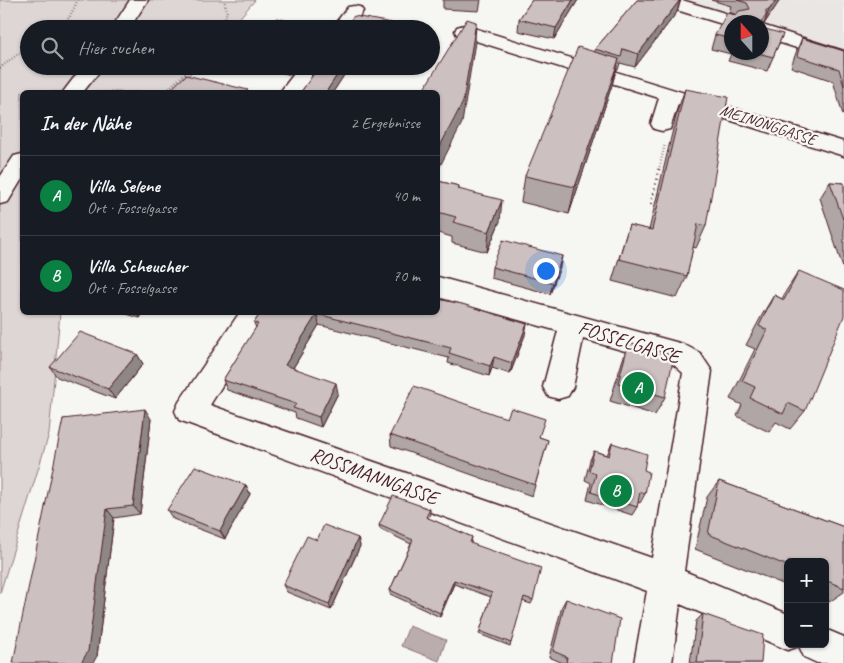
<!DOCTYPE html>
<html lang="de">
<head>
<meta charset="utf-8">
<style>
  :root { --surface:#171b24; --page:#20242c; --text:#f1f3f6; --muted:#9ea1a6; --line:#363941; --accent:#0b8043 }
  body { margin:0; font-family:Caveat,sans-serif; background:var(--page); color:var(--text) }
  .controls { position:absolute; right:15px; bottom:15px; display:grid; overflow:hidden; border-radius:8px; box-shadow:0 1px 4px #0004 }
  .controls button { width:45px; height:45px; display:grid; place-items:center; padding:0; border:0; border-bottom:1px solid var(--line); background:var(--surface); color:var(--text); font:25px sans-serif }
  .compass { position:absolute; left:724px; top:15px; width:45px; height:45px; border-radius:50%; background:var(--surface); box-shadow:0 1px 4px #0004; rotate:339deg }
  .you { position:absolute; left:545px; top:270px; width:18px; height:18px; margin:-12px; border:4px solid #fff; border-radius:50%; background:#1a73e8; box-shadow:0 0 0 8px #1a73e833 }
  .badge { display:grid; place-items:center; width:32px; height:32px; border-radius:50%; background:var(--accent); color:#fff; font-size:16px; font-weight:700 }
  .pin { position:absolute; translate:-50% -50%; border:2px solid #fff; box-shadow:0 1px 5px #0006 }
  .list { margin:0; padding:0; list-style:none }
  h2 { display:flex; justify-content:space-between; align-items:center; height:65px; margin:0; padding:0 20px; font-size:21px }
  h2 small { font-size:16px; font-weight:400; color:var(--muted) }
  .list li { display:grid; grid-template-columns:32px 1fr auto; gap:15px; align-items:center; box-sizing:border-box; height:80px; padding:0 20px; border-top:1px solid var(--line) }
  .list b { display:block; font-size:19px; white-space:nowrap }
  .list p { margin:0; font-size:16px; white-space:nowrap; color:var(--muted) }
  .list em { font-size:16px; font-style:normal; color:var(--muted) }
  .icon { flex:none; width:28px; height:28px; fill:none; stroke:currentColor; stroke-width:2; stroke-linecap:round; stroke-linejoin:round }
  .map { position:relative; flex:none; width:844px; height:663px; overflow:hidden }
  .search { position:absolute; background:var(--surface); box-shadow:0 1px 4px #0004; left:20px; top:20px; width:420px; height:55px; display:flex; align-items:center; gap:12px; box-sizing:border-box; padding:0 18px; border-radius:28px; color:var(--muted); font-size:19px }
  .panel { position:absolute; background:var(--surface); box-shadow:0 1px 4px #0004; left:20px; top:90px; width:420px; height:225px; border-radius:8px }
  .map>svg:first-child { display:block }
  .built { fill:#e9e6e3 }
  .green { fill:#ddd6d5; stroke:#947a80 }
  .water { fill:#bbadae; stroke:#8e747a }
  .lines { fill:none; stroke-linecap:round; stroke-linejoin:round }
  .minor-casing { stroke:#4a1f2b; stroke-width:3 }
  .path-far1 { stroke:#4a1f2b; stroke-width:2.5; stroke-dasharray:0.5 2.5; stroke-linecap:butt }
  .path { stroke:#4a1f2b; stroke-width:3; stroke-dasharray:1 4; stroke-linecap:butt }
  .minor { fill:#f6f6f2; fill-rule:evenodd }
  .wall { fill:#afa6a5; stroke:#4a1f2b }
  .shaded-wall { fill:#8f8786; stroke:#4a1f2b }
  .building { fill:#ccc1c0; stroke:#4a1f2b }
  .labels { text-anchor:middle; dominant-baseline:central; stroke-width:4.5; stroke-linejoin:round; paint-order:stroke }
  .far-street-label { font-size:16px; fill:#4a1f2b; stroke:#f6f6f2 }
  .street-label { font-size:20px; fill:#4a1f2b; stroke:#f6f6f2 }
</style>
</head>
<body>
<div class="map">
<svg width="844" height="663" viewBox="0 0 844 663">
  <rect width="100%" height="100%" fill="#f6f6f2"/>
  <filter id="ink" filterUnits="userSpaceOnUse"><feTurbulence type="fractalNoise" baseFrequency=".02" numOctaves="2"/><feDisplacementMap in="SourceGraphic" scale="10" xChannelSelector="R" yChannelSelector="G"/><feConvolveMatrix kernelMatrix="1 2 1 2 8 2 1 2 1" color-interpolation-filters="sRGB"/></filter>
  <g filter="url(#ink)">
    <path class="built" d="M677 0H844V50L762 26V22H751Z"/>
    <path class="green" d="M0 0H255L230 29H29V66H197L174 92H22V312L60 313 49 434 0 593Z"/>
    <path class="water" d="M409 626 446 640 439 661 401 646Z"/>
    <g class="lines">
      <g class="minor-casing">
        <path id="minor" d="M130 0H148L129 29H111Z
          M654 0H682L741 18 743 22H732V27L657 4Z
          M354 6 360 7 363 11 350 29H331L348 7Z
          M464 25 844 142V156L678 104 670 129 662 131 654 129 651 124 659 98 457 35 455 31 457 27Z
          M762 25 844 51V63L762 37Z
          M83 66H104L83 92H63Z
          M300 66H321L300 92H280Z
          M22 154V179L8 202 0 204V177L14 156Z
          M438 277 683 344 700 353 712 371 684 571 788 614V644H825V629L844 637V663H817L804 657 799 646 788 650 680 604 672 663H634L647 591 179 420 175 411 179 402 240 312H268L210 405 652 558 683 373 674 365 583 339 573 387 568 396 558 399 548 396 543 387 558 331 438 297Z"/>
      </g>
      <path class="path-far1" d="M57 29 69 18 78 0
        M223 29 227 10 224 0
        M0 68 18 54 29 50
        M165 92 193 66
        M659 170 665 144"/>
      <path class="path" d="M651 204 659 168"/>
      <use href="#minor" class="minor"/>
    </g>
    <path class="wall" d="M443 0H481L479 11 443 9Z
      M532 0H578L554 39 518 31 519 19Z
      M637 0H681L677 12 635 67 620 63 618 70H616L612 85 569 214 521 202 525 176 595 52V49Z
      M711 0H780L764 24H762V26V22H732V52H762L783 34 767 71 728 61 731 54 711 49 715 35 737 15 729 12 731 6Z
      M802 38 844 51V116L843 115 833 81 791 67 797 50Z
      M259 66H298L291 75Z
      M315 66H350L333 92 312 78 311 71Z
      M685 89 706 226 696 248 693 247 687 276 677 298 612 281 629 225 649 230 677 112Z
      M438 181 459 186V190L500 221 487 252 452 243V237L438 233Z
      M830 182 844 183V271L820 198Z
      M562 256 560 267 550 294 491 278 492 267Z
      M799 271 805 411 790 429 776 422 769 432 737 416 742 405 730 399 755 349 746 345 762 315 774 295 782 299 786 291Z
      M120 312H144L140 318Z
      M261 312H438L525 335 510 374 492 368 489 376 448 363 449 358 319 325 293 368 338 393 321 427 296 418 295 413 227 390 223 380 256 328 254 323Z
      M629 342 665 397 655 415 610 401 622 362Z
      M137 354 143 364 115 399 57 377 50 367Z
      M63 419H151L140 514 114 518 97 656Z
      M390 435 539 437 548 440 532 496 391 446Z
      M612 443 644 470 645 494 640 503 638 502 637 507 632 515 587 500 591 483 585 480 590 460 594 451 607 455Z
      M719 481 844 527V592L829 602 825 601V562H788V586L695 549 707 497Z
      M246 485 250 494 225 539 173 519 167 510Z
      M430 509V514L428 518 472 537 471 543 533 600 531 604 522 601 510 646 479 634 491 597 454 584 440 617 390 594V590L411 544 380 529 379 525Z
      M358 538 360 546 331 610 287 592 283 585 317 540Z
      M566 599 613 663H563L549 657 562 606Z
      M703 614 761 663H690L696 621Z"/>
    <path class="shaded-wall" d="M573 0H578L554 39 556 28Z
      M680 0 677 12 635 67 638 54Z
      M776 0H780L764 24 769 10Z
      M476 22 475 42 462 123 438 170V150Z
      M392 23V29H387Z
      M619 59 612 85 569 214 575 187Z
      M290 66H298L291 75Z
      M343 66H350L333 92H326Z
      M502 200 500 221 487 252 489 232Z
      M562 256 560 267 550 294 553 283Z
      M137 312H144L140 318Z
      M317 314 319 325 288 376 285 365Z
      M527 324 525 335 510 374 512 363Z
      M137 354 143 364 115 399 108 389Z
      M494 357 492 368 489 376 490 366Z
      M336 383 338 393 321 427 319 417Z
      M145 409 151 419 140 514 133 506Z
      M246 485 250 494 225 539 220 531Z
      M107 509 114 518 97 656 93 663H81Z
      M358 538 360 546 331 610 329 604Z
      M454 580V584L440 617V613Z"/>
    <path class="building" d="M532 0H573L556 28 519 19Z
      M637 0H680L638 54 623 49 621 57 595 49Z
      M737 0H776L769 10H766V16L761 22H732V39L715 35 727 13 736 15 739 11 750 9 747 3Z
      M354 16 392 23 387 29H342Z
      M277 18 317 29H264Z
      M467 19 476 22 463 102 438 150V92H422Z
      M762 28 783 34 773 57 754 52H762Z
      M802 38 844 51V86L839 69 797 56Z
      M578 47 619 59 575 187 525 176Z
      M315 66H343L326 92H301L315 72 311 71Z
      M186 75 248 90 246 92H168Z
      M685 89 728 97 706 226 698 224 687 276 619 259 629 225 652 230Z
      M438 181 459 186 458 189 502 200 489 232 453 222 456 217 438 212Z
      M830 182 844 183V222Z
      M503 240 562 256 553 283 492 267Z
      M799 271 844 290V316L805 411 788 403 783 414 750 398 755 387 742 381 767 330 759 326 774 295 784 300Z
      M438 299 462 304 527 324 512 363 494 357 490 366 449 353 451 348 317 314 285 365 336 383 319 417 293 408 296 404 223 380 258 324 254 323 261 312H438Z
      M80 332 137 354 108 389 50 367Z
      M629 342 674 356 665 397 618 383Z
      M414 386 497 415 507 418 511 408 545 419 539 437 548 440 535 485 390 435Z
      M145 409 133 506 107 509 88 651 81 663H13L63 419Z
      M612 443 647 454 644 470 649 472 645 494 640 492 637 507 591 492 596 474 589 471 594 451 609 456Z
      M195 466 246 485 220 531 167 510Z
      M719 481 844 527V588L825 580V562H788V566L708 534Z
      M393 496 430 509 426 517 472 537 470 543 541 568 533 600 524 597 511 643 480 631 492 593 454 580 440 613 390 590 413 540 379 525Z
      M324 525 358 538 329 604 283 585 307 536 317 540Z
      M566 599 620 619 613 663H566L567 657 553 651Z
      M703 614 763 635 761 663H697Z"/>
  </g>
  <g class="labels">
    <g class="far-street-label">
      <text transform="translate(768 125) rotate(18)">MEINONGGASSE</text>
    </g>
    <g class="street-label">
      <text transform="translate(629 342) rotate(17)">FOSSELGASSE</text>
      <text transform="translate(374 476) rotate(20)">ROSSMANNGASSE</text>
    </g>
  </g>
</svg>
<div class="controls">
<button>+</button>
<button>−</button>
</div>
<svg class="compass" viewBox="-18 -18 36 36"><path d="M0-13l5 13h-10z" fill="#e53935"/><path d="M0 13l5-13h-10z" fill="#9ea1a6"/></svg>
<div class="you"></div>
<div class="pin badge" style="left:638px;top:388px">A</div>
<div class="pin badge" style="left:616px;top:491px">B</div>
<div class="search"><svg class="icon" aria-label="search" viewBox="0 0 24 24"><circle cx="10" cy="10" r="6"/><path d="M15 15l6 6"/></svg>Hier suchen</div>
<section class="panel">
<h2>In der Nähe<small>2 Ergebnisse</small></h2>
<ul class="list">
<li><span class="badge">A</span><div><b>Villa Selene</b><p>Ort · Fosselgasse</p></div><em>40 m</em></li>
<li><span class="badge">B</span><div><b>Villa Scheucher</b><p>Ort · Fosselgasse</p></div><em>70 m</em></li>
</ul>
</section>
</div>
</body>
</html>
